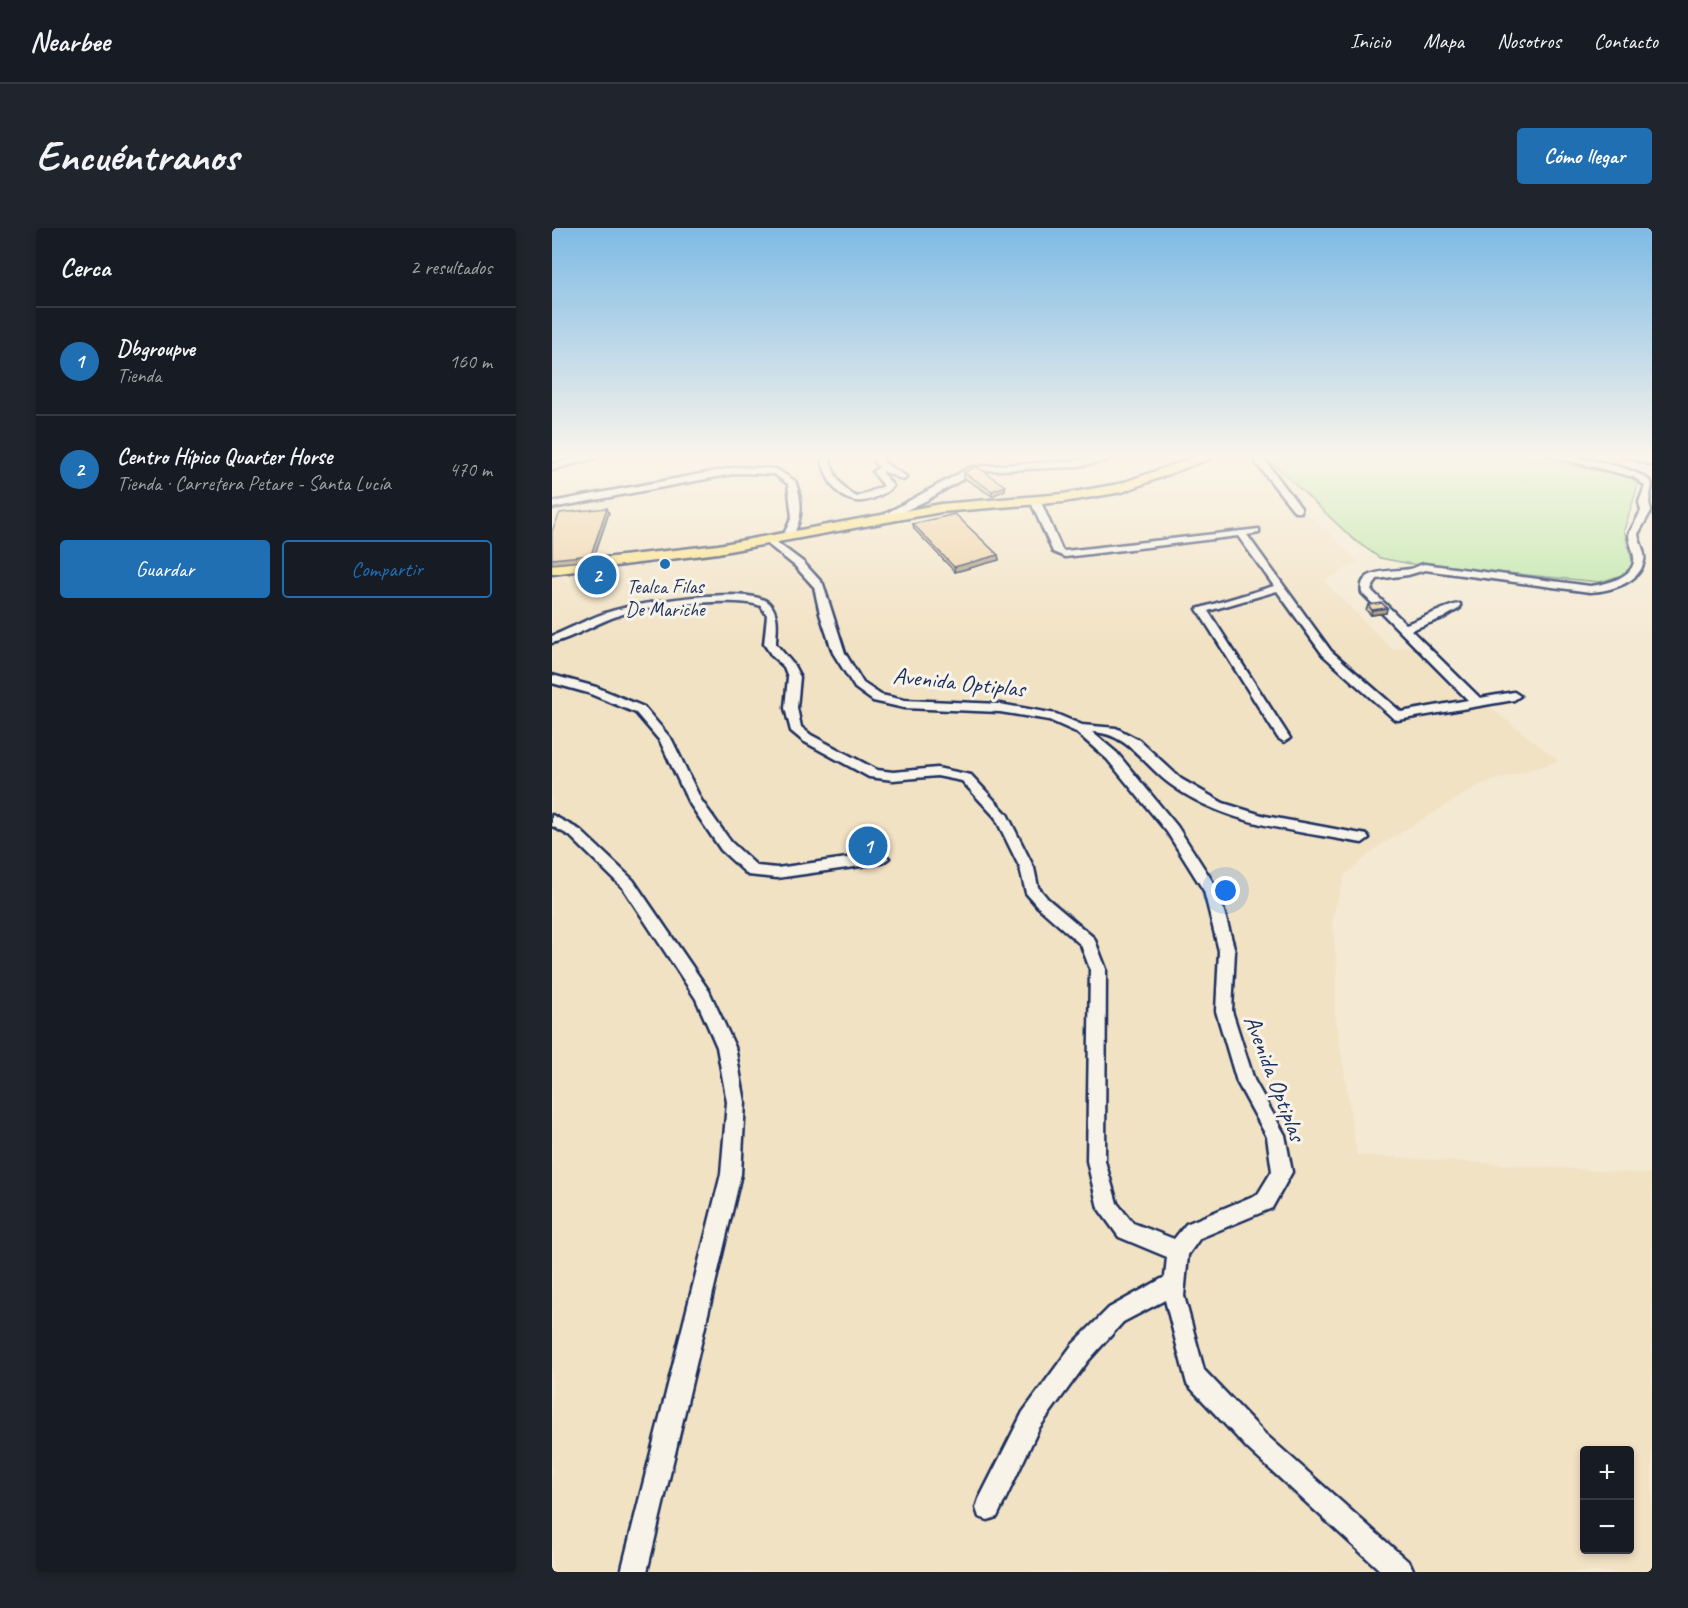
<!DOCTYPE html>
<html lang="es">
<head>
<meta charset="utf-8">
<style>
  :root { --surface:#171b24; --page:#20242c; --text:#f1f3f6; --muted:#9ea1a6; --line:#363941; --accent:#1f6fb2 }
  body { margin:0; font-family:Caveat,sans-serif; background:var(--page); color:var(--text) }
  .controls { position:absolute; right:18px; bottom:18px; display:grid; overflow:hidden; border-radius:6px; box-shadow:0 3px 9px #0003 }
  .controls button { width:54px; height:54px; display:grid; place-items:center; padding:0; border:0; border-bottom:2px solid var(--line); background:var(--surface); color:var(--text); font:30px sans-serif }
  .you { position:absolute; left:674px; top:663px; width:21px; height:21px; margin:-15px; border:4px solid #fff; border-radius:50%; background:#1a73e8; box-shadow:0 0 0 9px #1a73e833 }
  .badge { display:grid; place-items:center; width:39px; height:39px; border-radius:50%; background:var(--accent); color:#fff; font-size:20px; font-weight:700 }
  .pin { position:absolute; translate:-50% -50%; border:3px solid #fff; box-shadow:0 2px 6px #0006 }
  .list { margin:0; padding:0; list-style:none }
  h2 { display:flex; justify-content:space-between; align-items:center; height:78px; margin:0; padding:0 24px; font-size:26px }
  h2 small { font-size:20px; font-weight:400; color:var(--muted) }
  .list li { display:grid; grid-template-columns:39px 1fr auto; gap:18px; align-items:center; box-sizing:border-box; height:108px; padding:0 24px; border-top:2px solid var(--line) }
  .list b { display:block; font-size:22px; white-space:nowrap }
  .list p { margin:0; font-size:20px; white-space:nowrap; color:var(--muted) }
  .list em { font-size:20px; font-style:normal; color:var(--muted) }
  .actions { display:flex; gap:12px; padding:18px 24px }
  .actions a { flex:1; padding:14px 0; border:2px solid var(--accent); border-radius:6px; text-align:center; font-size:21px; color:var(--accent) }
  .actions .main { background:var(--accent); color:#fff }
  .map { position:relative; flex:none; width:1100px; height:1344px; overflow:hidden; border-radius:6px }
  header { display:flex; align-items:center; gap:36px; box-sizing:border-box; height:84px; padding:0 30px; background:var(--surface); border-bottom:2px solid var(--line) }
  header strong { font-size:28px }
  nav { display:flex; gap:33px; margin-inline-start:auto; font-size:21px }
  .intro { display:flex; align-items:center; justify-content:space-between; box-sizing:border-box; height:144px; padding:0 36px }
  h1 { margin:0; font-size:42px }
  .button { padding:15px 27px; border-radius:6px; background:var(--accent); color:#fff; font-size:21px; font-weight:700 }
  main { display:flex; gap:36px; padding:0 36px }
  aside { flex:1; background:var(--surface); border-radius:6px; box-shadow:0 3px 9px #0003 }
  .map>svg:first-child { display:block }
  .built { fill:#f2e2c4; fill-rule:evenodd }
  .green { fill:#bae6a4; stroke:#6a8a81; stroke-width:1.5 }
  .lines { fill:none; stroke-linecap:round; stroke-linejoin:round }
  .minor-casing { stroke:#1b2f5e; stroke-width:5 }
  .primary-casing { stroke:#1b2f5e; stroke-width:5 }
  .minor { fill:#f7f3e8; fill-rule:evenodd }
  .primary { fill:#fae180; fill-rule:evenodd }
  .wall { fill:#cdb48b; stroke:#1b2f5e; stroke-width:1.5 }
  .shaded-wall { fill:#a79271; stroke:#1b2f5e; stroke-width:1.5 }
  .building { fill:#eed1a2; stroke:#1b2f5e; stroke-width:1.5 }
  .poi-dot { fill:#1f6fb2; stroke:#f7f3e8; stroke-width:2 }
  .labels { text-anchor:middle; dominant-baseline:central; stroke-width:6; stroke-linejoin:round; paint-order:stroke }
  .far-poi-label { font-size:20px; fill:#1b2f5e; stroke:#f7f3e8 }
  .street-label { font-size:24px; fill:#1b2f5e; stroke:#f7f3e8 }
</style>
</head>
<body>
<header>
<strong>Nearbee</strong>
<nav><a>Inicio</a><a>Mapa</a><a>Nosotros</a><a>Contacto</a></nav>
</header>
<div class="intro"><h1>Encuéntranos</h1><a class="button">Cómo llegar</a></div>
<main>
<aside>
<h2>Cerca<small>2 resultados</small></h2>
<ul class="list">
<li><span class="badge">1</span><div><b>Dbgroupve</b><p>Tienda</p></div><em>160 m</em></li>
<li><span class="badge">2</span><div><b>Centro Hípico Quarter Horse</b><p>Tienda · Carretera Petare - Santa Lucía</p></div><em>470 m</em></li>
</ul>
<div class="actions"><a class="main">Guardar</a><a>Compartir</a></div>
</aside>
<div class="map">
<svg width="1100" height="1344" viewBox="0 0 1100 1344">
  <rect width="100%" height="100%" fill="#f4e9d3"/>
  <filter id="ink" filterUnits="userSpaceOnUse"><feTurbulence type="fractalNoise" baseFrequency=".0167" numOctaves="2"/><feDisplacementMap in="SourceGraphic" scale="12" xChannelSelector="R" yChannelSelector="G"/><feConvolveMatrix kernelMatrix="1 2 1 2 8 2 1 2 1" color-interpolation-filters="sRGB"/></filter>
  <g filter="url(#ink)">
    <path class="built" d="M0 227H705L719 257 769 297 806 334 772 353 841 422 866 417 917 463 1007 533 927 557 827 618 793 647 780 691 785 737 783 784 805 927 1100 946V1344H0ZM1032 1222H1078V1322H1032Z"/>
    <path class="green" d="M762 227H965L1079 249 1086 257 1072 302 1083 343 1048 354 859 336 828 330 801 311 715 230Z"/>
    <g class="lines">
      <g class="minor-casing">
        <path id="minor" d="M38 227H53L0 242V236Z
          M272 227H280L278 232C282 247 290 262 305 269L332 258 321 244 327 239 322 234 323 227H331L332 235 355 249 351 252 332 243 330 244 341 258C336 264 329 267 322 270 293 282 276 258 270 232Z
          M552 227H564L553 233 520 239 424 243 375 272 332 293 324 291 419 239 520 233Z
          M701 227H709L749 280V284H743L704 235Z
          M994 227C1015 227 1089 238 1100 256L1097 274 1099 283 1086 306C1087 314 1094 325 1092 333 1087 356 1057 363 1038 364L873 342 856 347 825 351 819 362 854 396C864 393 901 375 908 376V380L891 390 859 402 928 470 962 464 968 468 962 472 846 492 842 491 771 427 725 363 656 383 738 510 732 514 726 510 645 381 722 358 686 308 513 329 501 324 478 272 483 269 488 272 510 322 513 323 707 301V305L695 307 779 423 849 484 916 472 810 365C805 339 843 344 858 341 863 340 867 337 872 336L1038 358C1052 357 1085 349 1082 329 1081 321 1077 314 1077 306L1089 283 1087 274 1093 258 1082 249Z
          M1070 227H1084L1100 231V237Z
          M186 239 224 241 243 253C251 273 251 292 239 310L231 308 240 289 236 256 222 246 186 245 0 280V274Z
          M213 310H219L251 334 271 356 293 425 311 455 329 467 352 472 448 476 504 486 530 497 564 500 587 512 629 551 671 575 713 588 815 607 817 610 810 615C745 603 673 597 618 556 591 536 576 505 540 504L565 525 625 598 666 662 683 723 680 783 702 852 733 907 740 944 720 980 648 1010 636 1027 632 1068 652 1142 712 1205 858 1335 862 1344H830L696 1221 635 1156 613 1072 571 1094 536 1133 487 1200 445 1289 436 1292 427 1289 424 1280 427 1271 471 1184 520 1117 557 1080 613 1049 615 1029 567 1009 546 980 535 933 538 741 529 717 486 679 474 665 468 640 443 589 410 553 385 548 341 552 317 549 251 513 239 503 233 480 236 449 232 439 220 428 212 416 215 387 209 378C184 368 95 378 68 387 45 394 24 409 0 415V408C20 400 39 389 60 383 85 375 202 356 218 376 228 388 224 402 224 416L241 436 248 449 245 480 249 499 259 507 325 542 341 544 385 540 419 547 455 586 482 640 486 659 496 671 542 710 554 741 553 933 565 975 581 995 622 1011 634 996 706 966 720 943 715 909 685 854 664 783 667 723 652 663 615 604 555 531 524 504 497 492 448 484 352 480 321 473 303 460 281 425 268 386 262 359 243 338 213 314Z
          M0 447 44 459 92 479 120 512 149 572 179 614 205 638 225 640 330 625 337 630 330 635 225 650 196 647 169 622 136 573 108 513 84 485 36 465 0 455Z
          M0 587 28 602 81 652 157 763 183 819 193 874 189 946 95 1344H69L169 946 175 874 165 819 144 771 71 660 18 608 0 598Z"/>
      </g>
      <g class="primary-casing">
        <path id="primary" d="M649 227H667L570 264 511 274 389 284 166 325 0 346V336L166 317 389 276 511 266 567 256Z"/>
      </g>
      <use href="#minor" class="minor"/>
      <use href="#primary" class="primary"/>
    </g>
    <path class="wall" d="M412 245 453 258V262L440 268 412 250Z
      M361 296 446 327 447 332 403 344 362 301Z
      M816 377 835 380 834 385 819 387 814 382Z"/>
    <path class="shaded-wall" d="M453 258V262L440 268V263Z
      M55 280 57 285 41 332 0 336V331Z
      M446 327 447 332 403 344 402 339Z
      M835 380 834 385 819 387 820 382Z"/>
    <path class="building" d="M424 238 453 258 440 263 412 245Z
      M55 280 39 327 0 331V303L8 285Z
      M403 286 446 327 402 339 361 296Z
      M830 375 835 380 820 382 816 377Z"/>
  </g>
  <linearGradient id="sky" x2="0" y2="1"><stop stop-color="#7ebae5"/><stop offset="0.55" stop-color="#faf5eb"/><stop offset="1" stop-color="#faf5eb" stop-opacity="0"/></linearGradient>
  <rect width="1100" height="415" fill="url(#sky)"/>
  <circle class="poi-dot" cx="113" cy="336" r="6"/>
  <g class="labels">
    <g class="far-poi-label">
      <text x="113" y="358">Tealca Filas<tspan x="113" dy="23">De Mariche</tspan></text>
    </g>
    <g class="street-label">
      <text transform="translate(407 454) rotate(6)">Avenida Optiplas</text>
      <text transform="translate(723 850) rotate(69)">Avenida Optiplas</text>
    </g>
  </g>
</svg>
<div class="controls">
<button>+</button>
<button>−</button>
</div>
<div class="you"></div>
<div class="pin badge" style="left:316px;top:618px">1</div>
<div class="pin badge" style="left:45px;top:347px">2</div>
</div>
</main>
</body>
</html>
